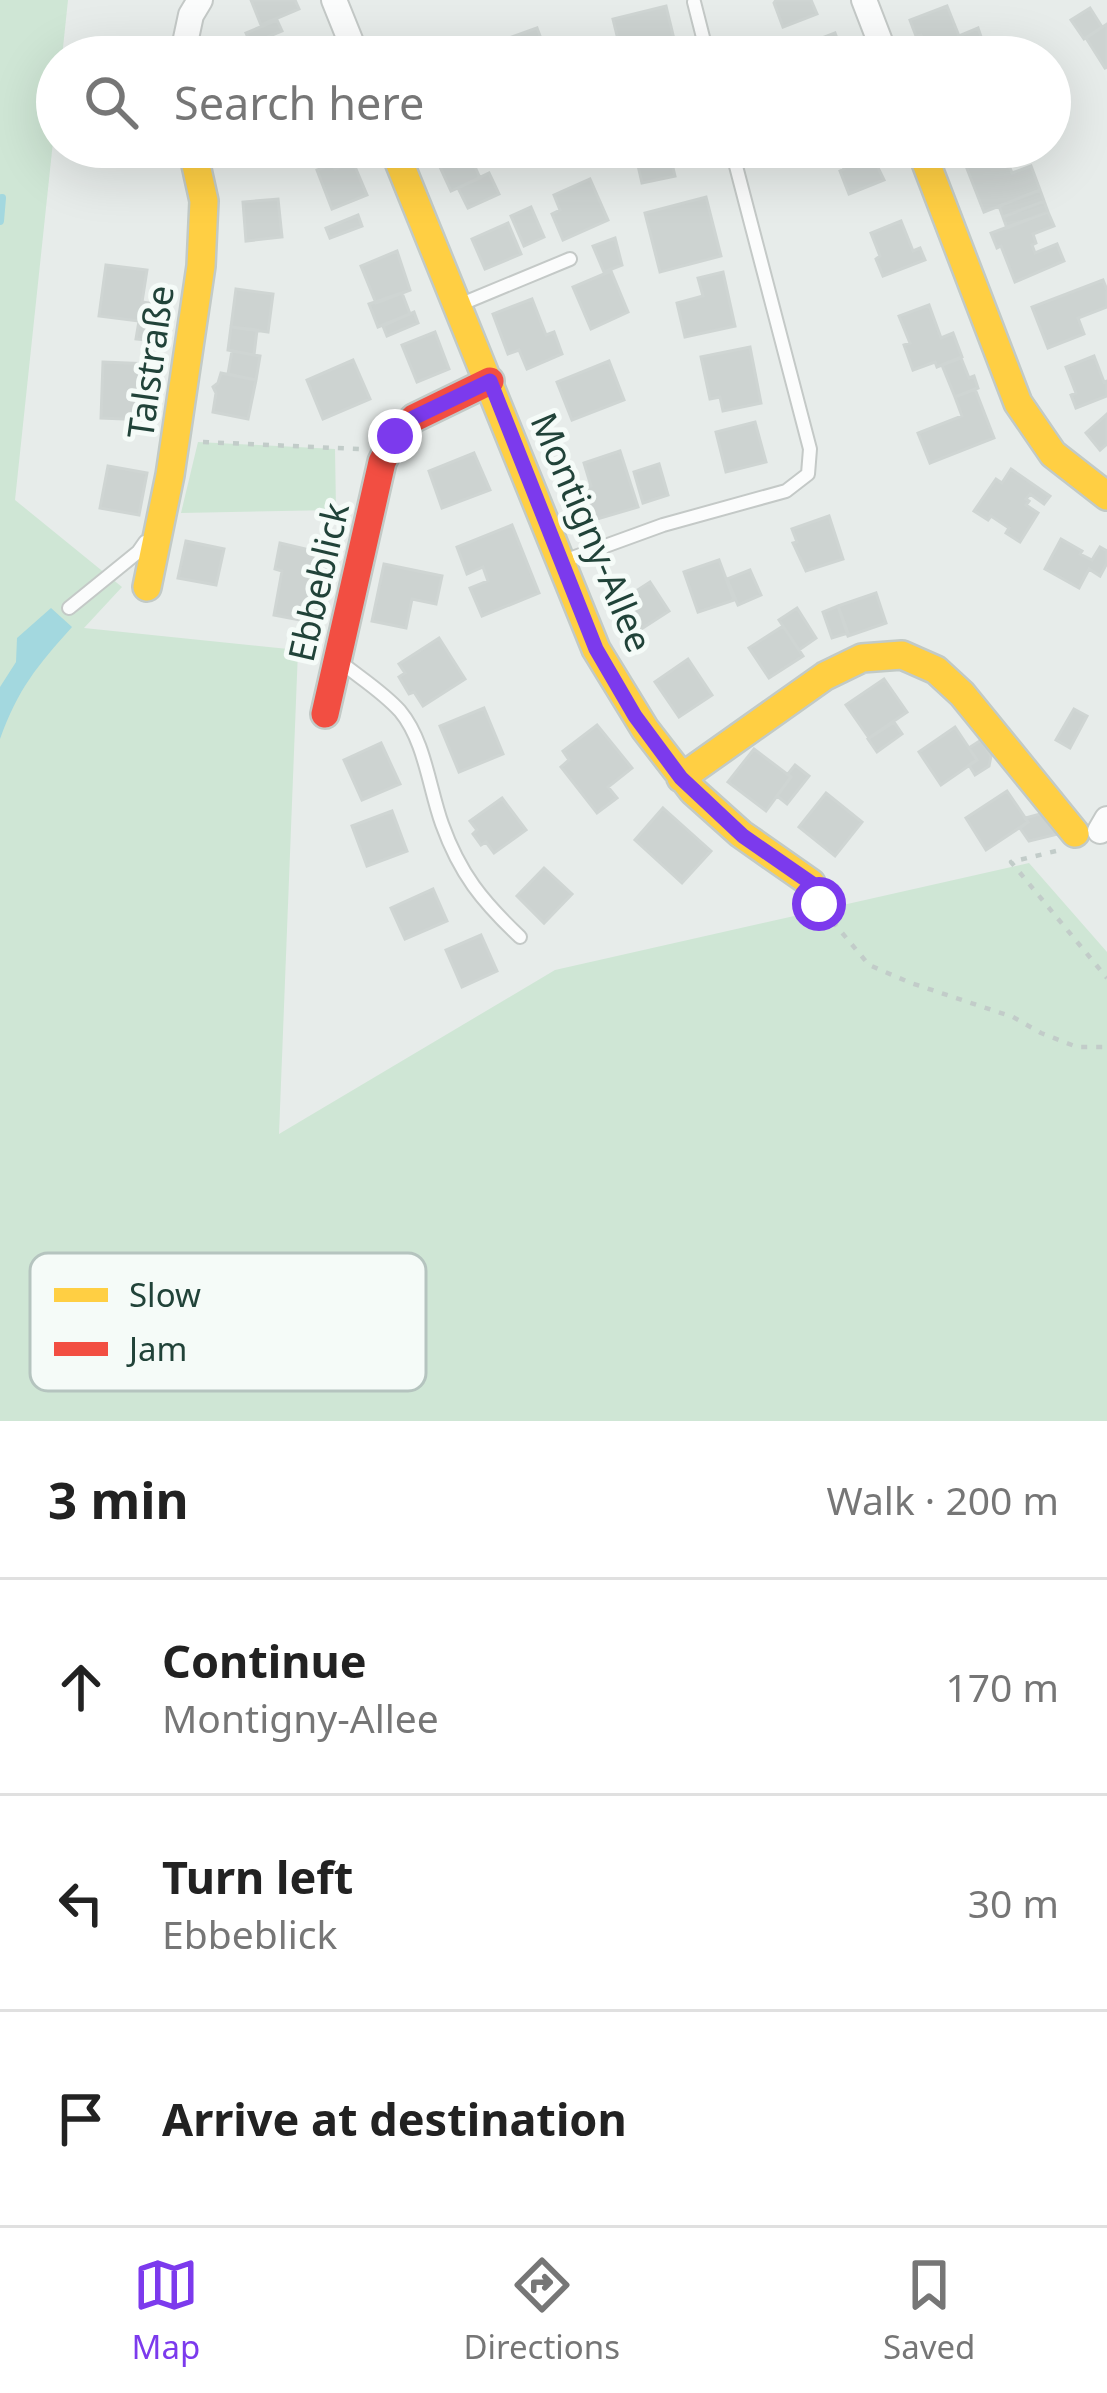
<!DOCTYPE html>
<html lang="en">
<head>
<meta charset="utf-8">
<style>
  :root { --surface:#fff; --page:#f6f6f6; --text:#222; --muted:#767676; --line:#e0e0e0; --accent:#7c3aed }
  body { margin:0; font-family:"Noto Sans",sans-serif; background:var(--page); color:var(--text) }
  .stop { position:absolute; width:36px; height:36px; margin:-27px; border:9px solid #7c3aed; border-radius:50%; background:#fff }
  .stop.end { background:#7c3aed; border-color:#fff; box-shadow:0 3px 12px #0008 }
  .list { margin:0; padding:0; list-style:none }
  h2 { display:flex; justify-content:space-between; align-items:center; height:156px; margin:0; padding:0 48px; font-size:51px }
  h2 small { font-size:39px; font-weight:400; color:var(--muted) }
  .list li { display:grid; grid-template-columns:78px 1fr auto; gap:36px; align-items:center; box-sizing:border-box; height:216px; padding:0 48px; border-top:3px solid var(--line) }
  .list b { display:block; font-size:45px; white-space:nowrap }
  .list p { margin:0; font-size:39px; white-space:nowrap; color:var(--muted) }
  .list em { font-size:39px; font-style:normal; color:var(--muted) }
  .icon { flex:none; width:66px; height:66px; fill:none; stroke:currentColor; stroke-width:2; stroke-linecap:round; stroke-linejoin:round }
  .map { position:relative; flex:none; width:1107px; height:1421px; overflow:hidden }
  .search { position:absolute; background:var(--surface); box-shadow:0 12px 48px #0002; left:36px; right:36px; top:36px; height:132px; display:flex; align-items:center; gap:30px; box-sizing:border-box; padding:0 42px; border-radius:66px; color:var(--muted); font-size:45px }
  .sheet { height:804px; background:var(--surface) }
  nav { display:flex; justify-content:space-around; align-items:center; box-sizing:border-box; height:168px; border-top:3px solid var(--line); background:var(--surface); font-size:33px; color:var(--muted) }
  nav a { display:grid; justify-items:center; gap:6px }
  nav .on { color:var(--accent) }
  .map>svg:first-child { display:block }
  .green { fill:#cfe6d5 }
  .water { fill:#a3d8df }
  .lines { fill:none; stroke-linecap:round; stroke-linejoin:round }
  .stream { stroke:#a3d8df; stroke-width:8 }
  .building { fill:#cdd3d1; stroke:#cfd5d3; stroke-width:3 }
  .lane-casing { stroke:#c4c9c7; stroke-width:16 }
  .street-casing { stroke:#c4c9c7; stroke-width:28 }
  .slow-casing { stroke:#c2cac7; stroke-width:32 }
  .jam-casing { stroke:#c2cac7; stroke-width:32 }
  .path { stroke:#c2ccc9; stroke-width:4.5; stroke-dasharray:6 9; stroke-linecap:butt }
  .lane { stroke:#fbfcfc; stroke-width:12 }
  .street { stroke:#fbfcfc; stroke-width:24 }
  .slow { stroke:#ffcf43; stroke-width:27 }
  .jam { stroke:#f24e42; stroke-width:27 }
  .route { stroke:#7c3aed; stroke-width:15 }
  .labels { text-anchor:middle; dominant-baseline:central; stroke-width:10; stroke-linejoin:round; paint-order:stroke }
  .street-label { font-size:36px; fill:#214339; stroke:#f5fbf8 }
  .key { fill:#f5fbf8; stroke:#b5c4bf; stroke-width:3 }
  .key-label { font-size:33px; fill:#214339 }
</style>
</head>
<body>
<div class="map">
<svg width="1107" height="1421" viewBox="0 0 1107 1421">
  <rect width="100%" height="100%" fill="#e7ecea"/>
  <path class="green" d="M0 0H68L62 57H57V104L15 500 122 587 84 628 298 650 279 1134 555 970 1029 863 1107 952V1421H0Z
    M198 442 335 449 336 510 181 513Z"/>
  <path class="water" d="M51 608 72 627C37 666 18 689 0 739V687L16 662 17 638Z"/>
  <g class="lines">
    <path class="stream" d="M0 221 2 198"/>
  </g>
  <path class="building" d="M251 0H295L299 9 261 25Z
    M776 0H811L817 14 783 27 774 3Z
    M666 6 674 39 621 52 613 19Z
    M947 6 959 36 978 28 985 48 961 57H930L921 35 916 36 910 20Z
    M1090 8 1102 27 1084 39 1071 20Z
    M277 20 282 31 251 44 246 33Z
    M1107 24V67L1105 68 1086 38Z
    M537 28 548 57H500L495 43Z
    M835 33 842 51 834 54 835 57H787L785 52Z
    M311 38 318 57H268V56Z
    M451 147H466L480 178 451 191 434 154Z
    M642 147 643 152 668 147 675 176 642 183 634 148Z
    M851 147H868L884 180 849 194 840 171 844 169 839 156 852 150Z
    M1002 147 1012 173 1031 166 1040 190 984 212 964 161Z
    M353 162 367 195 332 209 317 170 333 164 335 169Z
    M489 173 499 194 468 208 458 188Z
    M590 179 608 220 563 240 552 214 560 210 554 195Z
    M1040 190 1044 201 1003 217 999 206Z
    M706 197 721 256 660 272 645 213Z
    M278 199 282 237 246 241 243 202Z
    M1044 201 1048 212 1007 228 1003 217Z
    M531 207 544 237 524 246 511 216Z
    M1048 212 1054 226 1033 234 1036 243 1032 245 1035 253 1057 244 1064 261 1015 282 1001 246 997 248 991 233Z
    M358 215 362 226 330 238 326 228Z
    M901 221 913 251 920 248 925 260 883 276 876 259 880 256 871 233Z
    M508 223 521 254 485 269 472 239Z
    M615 238 622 265 604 272 593 246Z
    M397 251 410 290 376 303 361 266Z
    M106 265 147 270 142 302 170 306 165 342 136 339 139 321 99 316Z
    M611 271 628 312 591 329 573 287Z
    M723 272 735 326 685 337 677 303 703 296 698 278Z
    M1103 280 1107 290V307L1078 318 1084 334 1048 348 1032 307Z
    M236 289 273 294 268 332 231 327Z
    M402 293 410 314 378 327 369 304Z
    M532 299 546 335 554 332 562 354 527 369 519 350 508 354 493 314Z
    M929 305 941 338 953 333 962 357 937 367 935 362 913 370 904 345 910 343 899 316Z
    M414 312 418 323 387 336 383 326Z
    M231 327 257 330 254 355 228 350Z
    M435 332 449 369 417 382 402 345Z
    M750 347 761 403 723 411 720 397 710 399 701 357Z
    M232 351 260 356 256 380 228 374Z
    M1094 356 1104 382 1107 381V396L1076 408 1071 395 1076 393 1066 367Z
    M961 358 969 378 974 376 978 388 955 397 942 365Z
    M353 360 370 399 323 419 307 380Z
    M609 361 624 400 572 420 557 382Z
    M103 362 150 364 148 420 101 418Z
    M221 373 256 380 248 419 213 412 216 393 213 387 218 383Z
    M975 389 994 438 930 463 918 433 962 416 955 397Z
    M1107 414V444L1100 450 1086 433Z
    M755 422 766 462 726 472 716 432Z
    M620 451 638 507 594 520 584 488 591 486 584 463Z
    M474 453 490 490 442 508 429 471Z
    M659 464 668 495 643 503 634 472Z
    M108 466 147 473 139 515 100 508Z
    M1011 469 1050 496 1044 504 1030 494 1026 499 1029 501 1026 505 1038 513 1020 542 1006 533 1009 528 991 516 988 520 974 511 996 479 1002 483Z
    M829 516 843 559 806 571 793 543 797 542 792 529Z
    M512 525 539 593 482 616 470 588 488 581 483 567 467 574 457 547Z
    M1061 539 1082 551 1080 554 1092 560 1100 547 1107 551V563L1100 576 1089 569 1079 588 1045 569Z
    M186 541 224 549 216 585 178 578Z
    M280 543 331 555 316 623 274 615 282 571 275 569Z
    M719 560 734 600 698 612 684 572Z
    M384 564 442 576 436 604 412 599 406 628 372 621Z
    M750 570 761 595 738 605 727 579Z
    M650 582 669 611 632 635 613 606Z
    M876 593 886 623 848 636 838 606Z
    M838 606 848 633 832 638 823 612Z
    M797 608 816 638 799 650 779 620Z
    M783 626 803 656 769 678 749 648Z
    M439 638 465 679 423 706 414 692 409 694 399 677 405 673 399 664Z
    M688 659 712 695 679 717 655 682Z
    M884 679 907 712 869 738 846 705Z
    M484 708 503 754 459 772 440 726Z
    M1074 709 1087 716 1070 748 1056 740Z
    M894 722 902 734 877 752 868 739Z
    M597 725 632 768 608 787 617 798 597 813 561 767 569 760 563 751Z
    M955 727 977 760 941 785 919 752Z
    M981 740 991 756 989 766 975 775 969 765 977 760 969 748Z
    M381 743 400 784 362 800 344 760Z
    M754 749 791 777 766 811 728 782Z
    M795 765 809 776 787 804 777 796 791 777 788 774Z
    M1007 791 1028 822 986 850 966 818Z
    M826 793 862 822 835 856 799 827Z
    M502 798 526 830 494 853 486 842 481 845 473 834 477 830 470 821Z
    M663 808 711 851 682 883 635 840Z
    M392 811 407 851 367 866 352 826Z
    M1051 811 1058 834 1029 841 1020 828 1028 822 1025 818Z
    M544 868 572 894 544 923 517 896Z
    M433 889 447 921 405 939 391 908Z
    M481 935 497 971 462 987 446 950Z"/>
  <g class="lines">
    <g class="lane-casing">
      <path id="lane" d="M694 2 708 57
        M459 305 570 259
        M564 561 663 525 786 491 808 474 810 449 731 147
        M69 608 138 552 145 542
        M343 664C362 679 384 693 400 711 425 741 429 788 442 824 460 874 482 901 520 937"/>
    </g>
    <g class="street-casing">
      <path id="street" d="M334 0 357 57
        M864 0 886 57
        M182 57 191 15 200 0
        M1100 831 1107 819"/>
    </g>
    <g class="slow-casing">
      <path id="slow" d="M393 147 596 649 645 729 693 791 741 834 811 883
        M920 147 1018 403 1053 454 1107 496
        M147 587 170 475 201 266 204 201 192 147
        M681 778 825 676 862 658 902 655 936 670 962 694 1075 833"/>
    </g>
    <g class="jam-casing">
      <path id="jam" d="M325 714 382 462 395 436 414 418 490 381"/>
    </g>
    <path class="path" d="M203 442 359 449
      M1056 851 1011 862 1107 978
      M823 910 869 965 911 983 1013 1017 1041 1033 1077 1047H1107"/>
    <use href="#lane" class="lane"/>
    <use href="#street" class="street"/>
    <use href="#slow" class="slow"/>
    <use href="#jam" class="jam"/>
  </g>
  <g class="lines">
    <path class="route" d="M395 436 413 418 490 381 596 649 635 716 681 778 743 836 811 883 819 904"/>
  </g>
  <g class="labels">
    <g class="street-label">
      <text transform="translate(150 362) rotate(-82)">Talstraße</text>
      <text transform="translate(592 532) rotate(67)">Montigny-Allee</text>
      <text transform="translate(318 582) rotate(-77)">Ebbeblick</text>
    </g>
  </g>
  <rect x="30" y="1253" width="396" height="138" rx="18" class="key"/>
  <rect x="54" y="1288" width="54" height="14" fill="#ffcf43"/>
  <rect x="54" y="1342" width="54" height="14" fill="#f24e42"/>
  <g class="key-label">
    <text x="129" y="1307">Slow</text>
    <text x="129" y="1361">Jam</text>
  </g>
</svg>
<div class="stop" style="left:819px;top:904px"></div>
<div class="stop end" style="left:395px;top:436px"></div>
<div class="search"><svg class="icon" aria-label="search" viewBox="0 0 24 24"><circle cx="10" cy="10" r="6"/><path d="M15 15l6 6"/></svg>Search here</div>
</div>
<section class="sheet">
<h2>3 min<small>Walk · 200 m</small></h2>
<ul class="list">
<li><svg class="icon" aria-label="ahead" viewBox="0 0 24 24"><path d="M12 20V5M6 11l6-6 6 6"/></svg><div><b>Continue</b><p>Montigny-Allee</p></div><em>170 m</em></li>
<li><svg class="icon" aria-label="left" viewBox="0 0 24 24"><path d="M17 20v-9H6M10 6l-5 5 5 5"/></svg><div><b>Turn left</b><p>Ebbeblick</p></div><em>30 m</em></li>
<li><svg class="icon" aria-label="arrive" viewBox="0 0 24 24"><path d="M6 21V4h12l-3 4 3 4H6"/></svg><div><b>Arrive at destination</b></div></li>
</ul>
</section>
<nav>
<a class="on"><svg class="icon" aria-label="map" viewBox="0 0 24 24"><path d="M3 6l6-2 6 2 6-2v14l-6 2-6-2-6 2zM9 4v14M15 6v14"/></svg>Map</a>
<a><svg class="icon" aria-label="directions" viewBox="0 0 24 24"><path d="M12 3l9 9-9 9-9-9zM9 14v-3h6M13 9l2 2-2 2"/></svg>Directions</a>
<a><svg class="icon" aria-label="saved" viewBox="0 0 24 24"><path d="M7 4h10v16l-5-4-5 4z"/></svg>Saved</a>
</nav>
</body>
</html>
